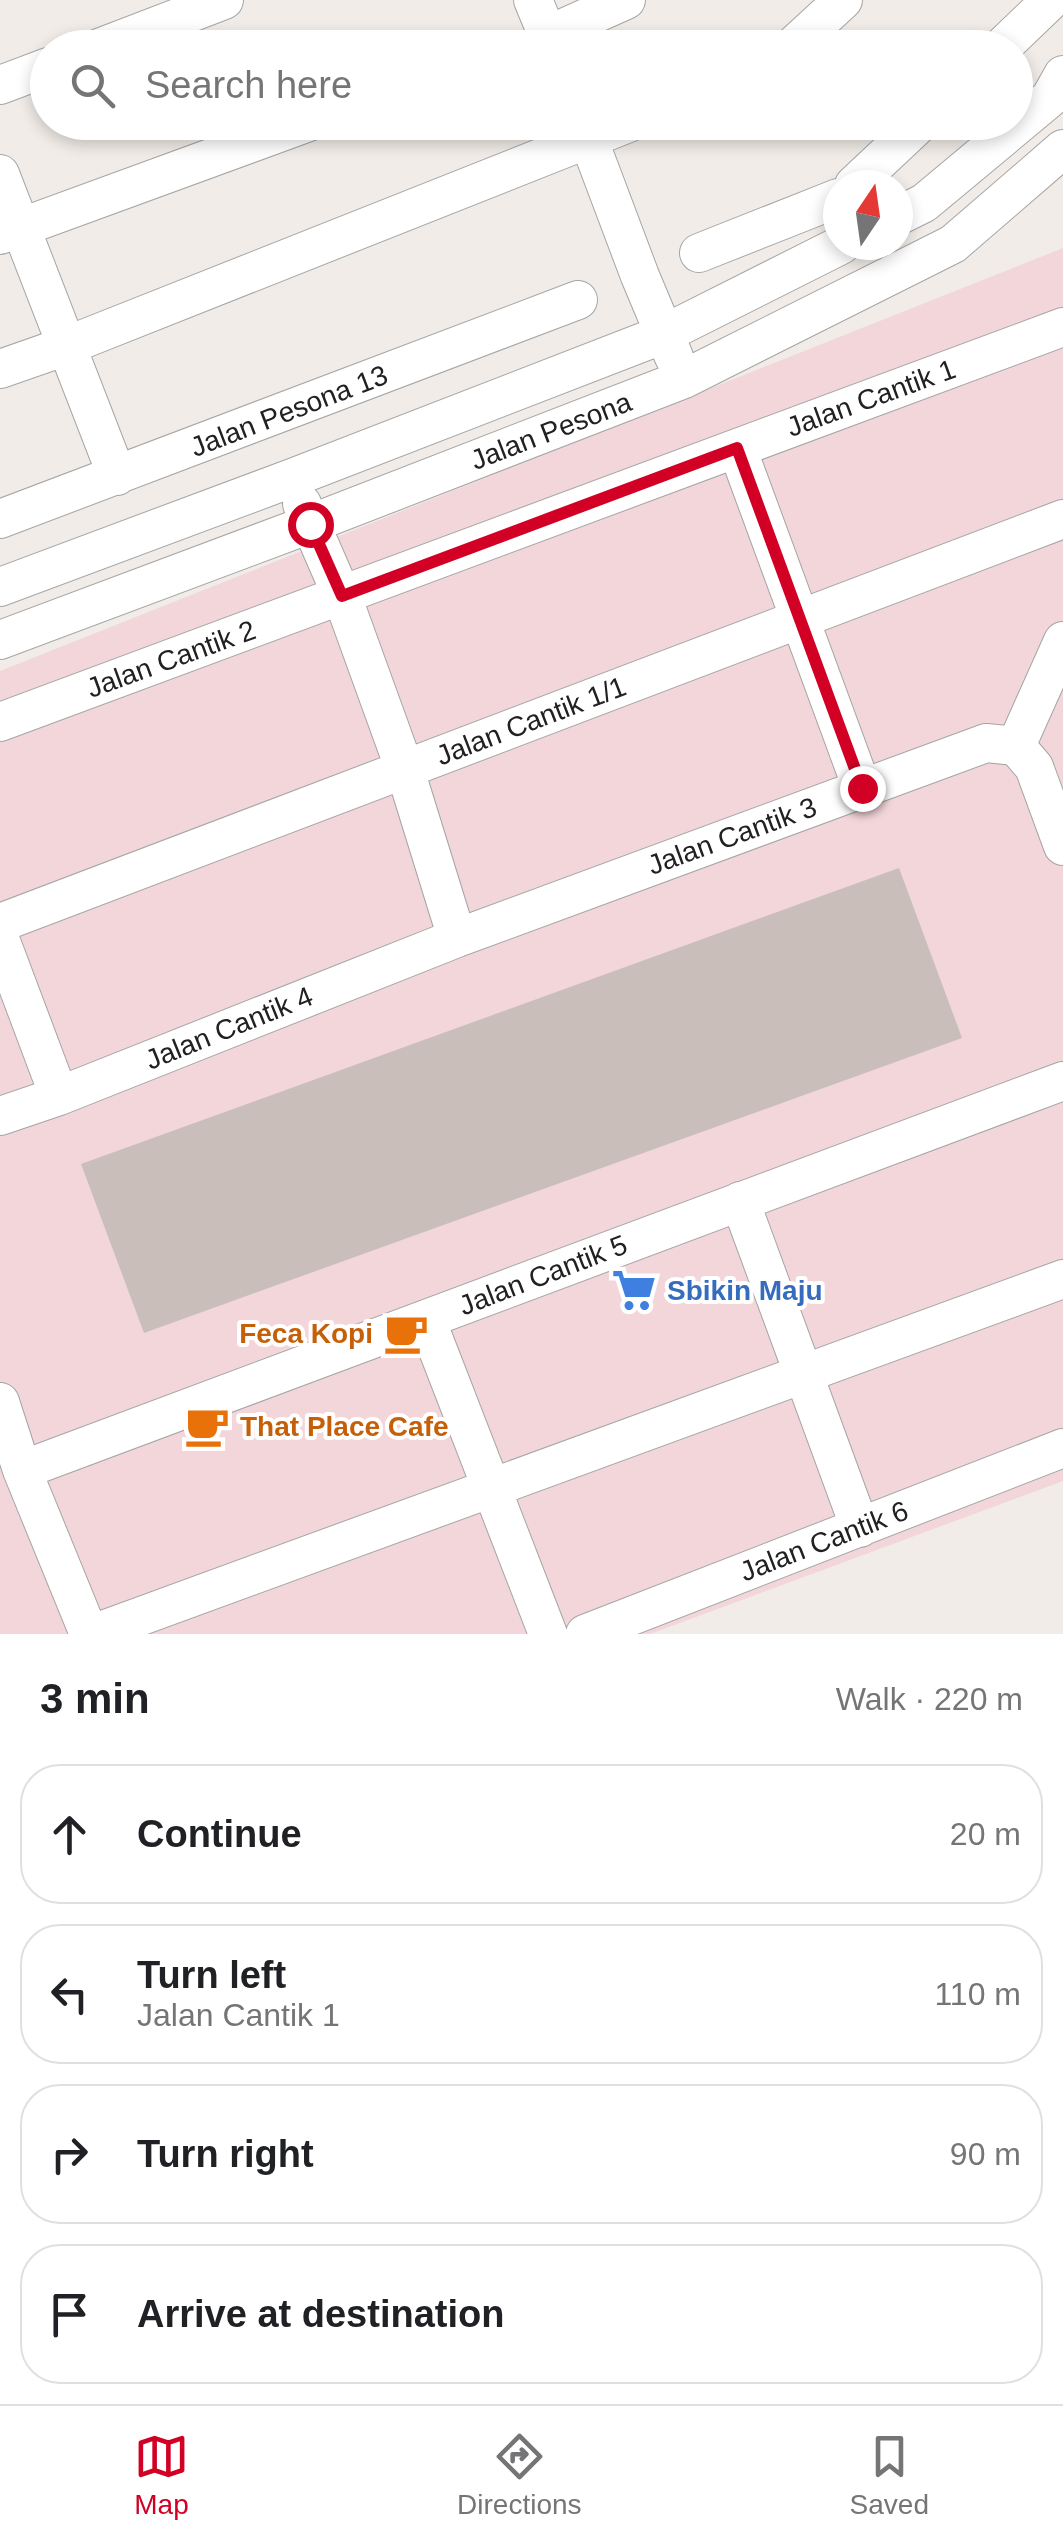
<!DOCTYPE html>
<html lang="en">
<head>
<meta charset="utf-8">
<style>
  :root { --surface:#fff; --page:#f2f2f2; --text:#202124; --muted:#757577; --line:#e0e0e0; --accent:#d10024 }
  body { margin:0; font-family:Helvetica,sans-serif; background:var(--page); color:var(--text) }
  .compass { position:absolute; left:823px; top:170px; width:90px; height:90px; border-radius:50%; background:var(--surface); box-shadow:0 5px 15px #0003; rotate:13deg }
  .stop { position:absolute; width:30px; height:30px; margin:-22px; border:8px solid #d10024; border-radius:50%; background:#fff }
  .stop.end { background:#d10024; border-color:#fff; box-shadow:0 2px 10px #0008 }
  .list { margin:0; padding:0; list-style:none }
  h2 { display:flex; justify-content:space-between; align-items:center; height:130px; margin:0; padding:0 40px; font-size:42px }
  h2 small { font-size:32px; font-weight:400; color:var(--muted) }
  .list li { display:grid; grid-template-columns:65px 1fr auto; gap:30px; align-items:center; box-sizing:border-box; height:140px; margin:0 20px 20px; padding:0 20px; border:2px solid var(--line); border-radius:40px }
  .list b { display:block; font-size:38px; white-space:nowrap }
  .list p { margin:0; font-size:32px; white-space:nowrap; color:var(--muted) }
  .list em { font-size:32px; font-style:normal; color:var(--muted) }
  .icon { flex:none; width:55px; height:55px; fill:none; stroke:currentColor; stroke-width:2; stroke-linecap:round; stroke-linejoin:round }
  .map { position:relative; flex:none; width:1063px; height:1634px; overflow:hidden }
  .search { position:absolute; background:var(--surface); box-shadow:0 5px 15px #0003; left:30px; right:30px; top:30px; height:110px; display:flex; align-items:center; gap:25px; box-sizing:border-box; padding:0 35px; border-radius:55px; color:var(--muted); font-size:38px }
  .sheet { height:770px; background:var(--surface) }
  nav { display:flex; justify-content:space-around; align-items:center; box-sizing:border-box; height:140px; border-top:2px solid var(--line); background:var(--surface); font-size:28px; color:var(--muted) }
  nav a { display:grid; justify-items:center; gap:5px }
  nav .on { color:var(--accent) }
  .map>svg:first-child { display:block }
  .commercial { fill:#f2d6da }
  .building { fill:#c9beba }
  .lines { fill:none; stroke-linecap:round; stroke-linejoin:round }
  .minor-casing { stroke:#a5a5a5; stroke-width:40 }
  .minor { stroke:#fff; stroke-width:38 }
  .route { stroke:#d10024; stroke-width:12 }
  .labels { text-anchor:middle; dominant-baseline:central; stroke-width:8; stroke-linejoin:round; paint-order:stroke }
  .street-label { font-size:28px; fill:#212121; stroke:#fff }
  .shop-label { font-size:28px; font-weight:bold; fill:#366cbe; stroke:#fff; text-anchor:start }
  .food-label { font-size:28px; font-weight:bold; fill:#c56008; stroke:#fff; text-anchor:end }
</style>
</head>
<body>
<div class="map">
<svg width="1063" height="1634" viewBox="0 0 1063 1634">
  <rect width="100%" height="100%" fill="#f1ece7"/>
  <path class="commercial" d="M1063 248V1481L650 1634H0V671Z"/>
  <path class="building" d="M899 868 962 1038 144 1333 81 1164Z"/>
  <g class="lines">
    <g class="minor-casing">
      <path id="minor" d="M533 0 553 48
        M548 35 626 0
        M99 48 224 0
        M791 48 843 0
        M1001 48 1051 0
        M0 85 48 67
        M582 122 640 276 674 357
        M0 174 117 476
        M854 185 921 122
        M898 216 924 203 1050 98 1063 75
        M0 235 309 122
        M699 253 838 198
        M0 369 66 346 631 122
        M737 448 862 788
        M302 504 342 596 405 770 457 938
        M0 519 578 300
        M0 587 292 478 664 334 841 245
        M0 640 310 524 684 379 953 244 1063 149
        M0 722 1063 327
        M1016 746 1063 641
        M0 923 1063 519
        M0 939 59 1096
        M0 1116 59 1096 457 938 986 743 1016 746 1034 767 1063 846
        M740 1201 860 1528
        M426 1319 548 1634
        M0 1402 22 1470 89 1634
        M22 1470 1063 1081
        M92 1634 1063 1279
        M585 1634 1063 1448"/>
    </g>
    <use href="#minor" class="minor"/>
  </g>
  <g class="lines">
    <path class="route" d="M310 524 342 596 737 448 862 788"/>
  </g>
  <defs>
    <g id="supermarket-bare" transform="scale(3.45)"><path d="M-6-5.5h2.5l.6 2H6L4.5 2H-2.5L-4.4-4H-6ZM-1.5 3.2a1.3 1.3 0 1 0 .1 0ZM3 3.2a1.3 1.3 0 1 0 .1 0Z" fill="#3f7fe0" stroke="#fff" stroke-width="2.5" paint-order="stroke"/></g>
    <g id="cafe-bare" transform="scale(3.45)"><path d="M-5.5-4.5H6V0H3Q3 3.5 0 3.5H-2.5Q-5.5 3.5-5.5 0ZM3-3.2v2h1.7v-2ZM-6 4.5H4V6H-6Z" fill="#e8710a" stroke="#fff" stroke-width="2.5" paint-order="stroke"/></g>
  </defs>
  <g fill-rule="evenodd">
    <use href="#supermarket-bare" x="634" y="1290"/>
    <use href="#cafe-bare" x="406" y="1333"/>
    <use href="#cafe-bare" x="207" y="1426"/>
  </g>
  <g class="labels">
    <g class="street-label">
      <text transform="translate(871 398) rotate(-20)">Jalan Cantik 1</text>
      <text transform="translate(289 411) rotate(-21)">Jalan Pesona 13</text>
      <text transform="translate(551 431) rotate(-21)">Jalan Pesona</text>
      <text transform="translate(171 659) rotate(-20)">Jalan Cantik 2</text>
      <text transform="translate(531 721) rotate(-21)">Jalan Cantik 1/1</text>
      <text transform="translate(732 836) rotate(-20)">Jalan Cantik 3</text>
      <text transform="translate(229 1028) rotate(-22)">Jalan Cantik 4</text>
      <text transform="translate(543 1275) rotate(-21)">Jalan Cantik 5</text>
      <text transform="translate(824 1541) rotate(-21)">Jalan Cantik 6</text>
    </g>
    <g class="shop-label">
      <text x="667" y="1290">Sbikin Maju</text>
    </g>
    <g class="food-label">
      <text x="373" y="1333">Feca Kopi</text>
      <text x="240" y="1426" text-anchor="start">That Place Cafe</text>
    </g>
  </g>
</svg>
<svg class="compass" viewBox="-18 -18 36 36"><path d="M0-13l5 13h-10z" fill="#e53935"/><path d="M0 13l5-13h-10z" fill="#757577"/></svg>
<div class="stop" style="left:310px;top:524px"></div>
<div class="stop end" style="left:862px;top:788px"></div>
<div class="search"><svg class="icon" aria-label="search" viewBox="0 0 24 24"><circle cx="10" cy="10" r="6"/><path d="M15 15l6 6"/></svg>Search here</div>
</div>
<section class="sheet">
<h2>3 min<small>Walk · 220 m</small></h2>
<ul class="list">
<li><svg class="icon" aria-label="ahead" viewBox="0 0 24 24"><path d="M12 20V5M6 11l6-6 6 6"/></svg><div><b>Continue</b></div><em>20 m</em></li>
<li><svg class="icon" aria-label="left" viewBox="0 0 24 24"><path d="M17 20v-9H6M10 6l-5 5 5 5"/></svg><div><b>Turn left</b><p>Jalan Cantik 1</p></div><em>110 m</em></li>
<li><svg class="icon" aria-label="right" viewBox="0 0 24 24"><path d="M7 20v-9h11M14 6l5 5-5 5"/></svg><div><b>Turn right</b></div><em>90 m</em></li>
<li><svg class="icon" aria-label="arrive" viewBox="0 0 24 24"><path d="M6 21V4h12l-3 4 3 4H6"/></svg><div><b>Arrive at destination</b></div></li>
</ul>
</section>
<nav>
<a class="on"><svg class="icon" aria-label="map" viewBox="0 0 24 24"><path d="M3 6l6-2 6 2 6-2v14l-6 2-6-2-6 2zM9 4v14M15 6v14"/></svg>Map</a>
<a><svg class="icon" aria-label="directions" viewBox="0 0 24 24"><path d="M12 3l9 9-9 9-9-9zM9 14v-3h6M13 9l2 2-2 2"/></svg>Directions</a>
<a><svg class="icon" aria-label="saved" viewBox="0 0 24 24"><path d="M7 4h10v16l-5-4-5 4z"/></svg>Saved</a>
</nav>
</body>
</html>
